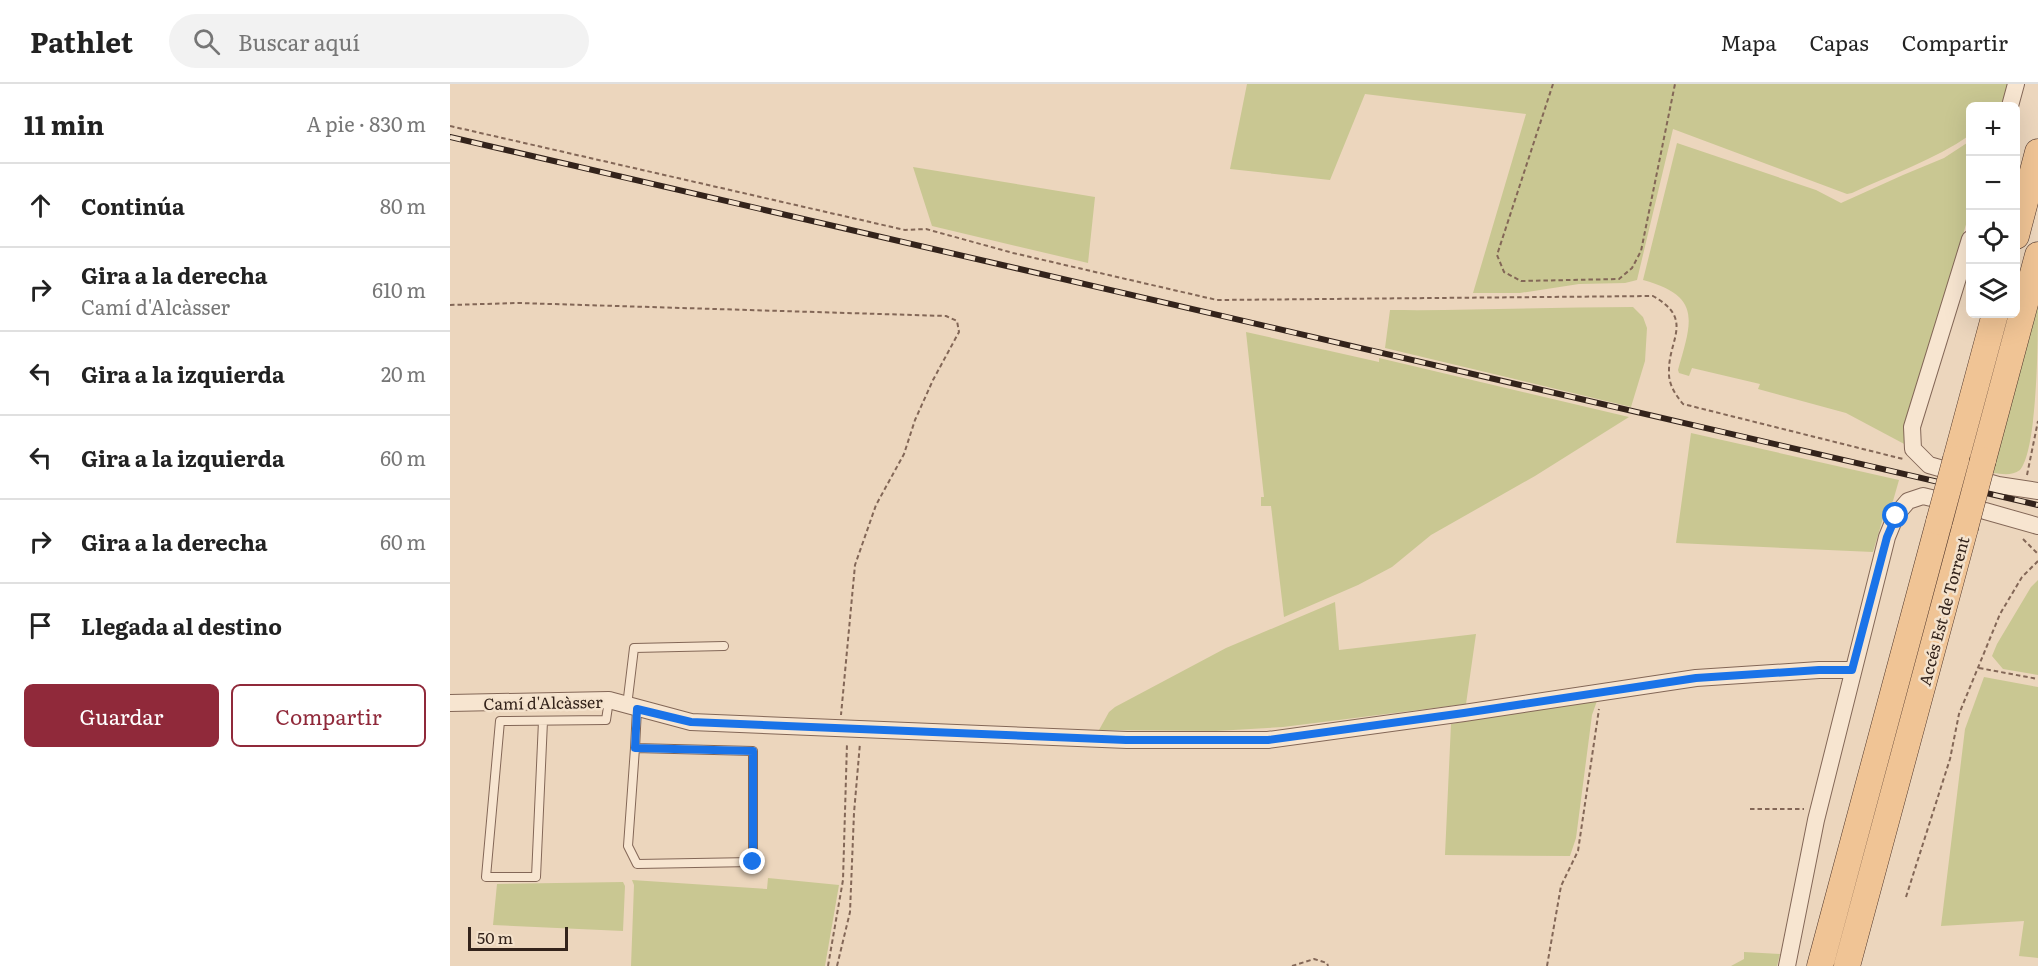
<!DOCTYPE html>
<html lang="es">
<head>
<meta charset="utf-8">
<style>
  :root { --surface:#fff; --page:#f2f2f2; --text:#222; --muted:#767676; --line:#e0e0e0; --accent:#90293a }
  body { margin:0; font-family:Literata,serif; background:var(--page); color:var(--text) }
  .controls { position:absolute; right:18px; top:18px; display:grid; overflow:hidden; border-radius:9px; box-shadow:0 6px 24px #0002 }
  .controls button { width:54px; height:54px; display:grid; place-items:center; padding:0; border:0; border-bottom:2px solid var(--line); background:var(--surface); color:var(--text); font:30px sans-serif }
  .scale { position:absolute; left:18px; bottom:15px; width:100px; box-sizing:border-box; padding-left:6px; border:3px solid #33231b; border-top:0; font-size:16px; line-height:21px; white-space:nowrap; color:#33231b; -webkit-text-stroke:4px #f4e2cc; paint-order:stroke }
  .stop { position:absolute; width:18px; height:18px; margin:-14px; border:4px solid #1a73e8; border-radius:50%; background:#fff }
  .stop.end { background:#1a73e8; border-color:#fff; box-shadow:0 2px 6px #0008 }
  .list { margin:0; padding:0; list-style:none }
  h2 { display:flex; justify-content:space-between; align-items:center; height:78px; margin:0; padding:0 24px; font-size:26px }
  h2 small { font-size:20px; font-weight:400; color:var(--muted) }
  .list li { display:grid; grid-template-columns:39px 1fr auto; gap:18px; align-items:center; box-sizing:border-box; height:84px; padding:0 24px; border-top:2px solid var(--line) }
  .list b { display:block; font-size:22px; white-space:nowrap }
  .list p { margin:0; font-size:20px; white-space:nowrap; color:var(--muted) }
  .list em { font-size:20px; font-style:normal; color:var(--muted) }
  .actions { display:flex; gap:12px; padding:18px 24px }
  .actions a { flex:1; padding:14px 0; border:2px solid var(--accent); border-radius:9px; text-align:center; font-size:21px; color:var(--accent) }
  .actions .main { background:var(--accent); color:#fff }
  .icon { flex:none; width:33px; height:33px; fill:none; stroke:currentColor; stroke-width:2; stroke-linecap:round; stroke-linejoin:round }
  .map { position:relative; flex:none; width:1588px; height:882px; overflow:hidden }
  header { display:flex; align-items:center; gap:36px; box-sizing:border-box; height:84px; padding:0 30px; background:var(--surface); border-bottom:2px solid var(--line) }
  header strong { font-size:28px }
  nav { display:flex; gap:33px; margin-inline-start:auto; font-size:21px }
  .search { width:420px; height:54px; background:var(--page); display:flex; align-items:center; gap:15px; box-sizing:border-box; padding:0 21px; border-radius:33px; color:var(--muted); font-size:22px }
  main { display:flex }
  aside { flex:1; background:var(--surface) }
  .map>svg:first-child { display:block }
  .green { fill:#c9c792 }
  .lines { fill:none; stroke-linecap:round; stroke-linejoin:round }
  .lane-casing { stroke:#836757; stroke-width:10 }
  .street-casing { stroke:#836757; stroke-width:18 }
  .primary-casing { stroke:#51372c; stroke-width:27 }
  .path { stroke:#836757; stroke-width:2; stroke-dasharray:4.5 3; stroke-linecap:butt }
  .lane { stroke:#f7e5d0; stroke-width:8 }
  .street { stroke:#f7e5d0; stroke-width:16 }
  .primary { stroke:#f0c495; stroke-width:26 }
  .rail-casing { stroke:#33231b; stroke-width:6 }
  .rail { stroke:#f4e2cc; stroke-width:4; stroke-dasharray:11; stroke-linecap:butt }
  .primary-bridge-casing { stroke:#51372c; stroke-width:27; stroke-linecap:butt }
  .primary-bridge { stroke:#f0c495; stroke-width:26 }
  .route { stroke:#1a73e8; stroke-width:8 }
  .labels { text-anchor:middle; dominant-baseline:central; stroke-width:5; stroke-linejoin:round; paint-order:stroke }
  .street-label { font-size:16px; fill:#33231b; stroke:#f4e2cc }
</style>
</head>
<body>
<header>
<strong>Pathlet</strong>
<div class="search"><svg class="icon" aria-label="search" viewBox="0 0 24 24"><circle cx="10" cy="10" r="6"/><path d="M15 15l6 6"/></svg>Buscar aquí</div>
<nav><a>Mapa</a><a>Capas</a><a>Compartir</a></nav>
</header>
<main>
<aside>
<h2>11 min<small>A pie · 830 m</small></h2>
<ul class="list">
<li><svg class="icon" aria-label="ahead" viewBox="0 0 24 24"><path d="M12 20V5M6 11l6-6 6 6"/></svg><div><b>Continúa</b></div><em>80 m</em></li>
<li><svg class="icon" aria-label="right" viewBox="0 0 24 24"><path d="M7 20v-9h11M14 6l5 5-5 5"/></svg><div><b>Gira a la derecha</b><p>Camí d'Alcàsser</p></div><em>610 m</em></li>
<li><svg class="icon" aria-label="left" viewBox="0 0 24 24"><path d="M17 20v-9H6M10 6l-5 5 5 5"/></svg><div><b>Gira a la izquierda</b></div><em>20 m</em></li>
<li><svg class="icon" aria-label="left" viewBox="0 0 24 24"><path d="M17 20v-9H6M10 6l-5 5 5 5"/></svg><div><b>Gira a la izquierda</b></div><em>60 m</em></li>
<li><svg class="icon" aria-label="right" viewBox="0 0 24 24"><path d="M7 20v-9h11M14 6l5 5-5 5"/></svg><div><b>Gira a la derecha</b></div><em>60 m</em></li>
<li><svg class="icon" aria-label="arrive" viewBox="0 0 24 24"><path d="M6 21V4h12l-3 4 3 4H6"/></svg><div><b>Llegada al destino</b></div></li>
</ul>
<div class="actions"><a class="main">Guardar</a><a>Compartir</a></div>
</aside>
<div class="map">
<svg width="1588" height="882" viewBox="0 0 1588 882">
  <rect width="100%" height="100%" fill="#ecd6bd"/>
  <path class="green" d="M797 0H1559L1552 22H1520V51C1484 76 1442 90 1402 109L1397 110 1223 45 1187 196 1175 199 1129 200 1070 209H1023L1076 30 915 10 880 96 780 85Z
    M1520 57V127L1478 269 1463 311 1459 332 1458 362 1396 329 1308 305 1310 300 1242 284 1239 292 1229 289 1228 286C1242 237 1252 212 1193 196L1227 59 1366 106 1391 119 1453 91 1494 74Z
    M463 83 645 113 638 179 482 142Z
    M1588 216C1588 249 1588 365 1570 386 1562 392 1552 390 1543 389Z
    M1183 223 1193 233 1197 244 1195 277 1181 323 935 264 940 226C1021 227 1102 223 1183 223Z
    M796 248 929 278V274L1179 333 1085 392 981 451 942 483 908 501 834 533 821 422H811V413H814Z
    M1241 349 1449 396 1443 417 1436 424 1423 468 1226 459Z
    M1588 496V591L1553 585 1542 572 1547 560 1581 503Z
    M885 518 889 566 1026 550 1016 620 833 643 766 647 649 646 659 628 665 623 776 564Z
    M1534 593 1588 603V874L1569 872 1574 837 1491 842 1515 645Z
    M1148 614 1142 631 1126 754 1120 772 995 771 1001 640Z
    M318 794 389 801 375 882H181L184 801 182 796 317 805Z
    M173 798 175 802 173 847 43 841 47 800Z
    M1294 868 1330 870 1327 882H1281L1294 875Z"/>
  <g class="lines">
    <g class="lane-casing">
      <path id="lane" d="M177 622 184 564 274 562
        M93 637 86 793H36L50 637 156 636 159 616
        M185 664 178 762 187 780 303 778V667L185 664 187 625"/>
    </g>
    <g class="street-casing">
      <path id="street" d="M1560 22 1566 0
        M1520 155 1462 343 1463 365 1479 381 1548 401 1588 407
        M0 619 159 616 241 638 677 656H818L1014 629 1246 594 1369 586H1402
        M1337 882 1366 736 1437 453 1446 431 1458 417 1473 412 1535 427 1588 442"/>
    </g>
    <g class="primary-casing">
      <path id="primary" d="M1566 152 1588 68
        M1506 375 1545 230
        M1533 376 1588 171
        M1370 882 1489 438
        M1397 882 1515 444"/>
    </g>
    <path class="path" d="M1103 0 1047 171 1054 188 1071 197 1169 195 1182 184 1191 167 1225 0
      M0 42 455 146 476 145 563 169 767 216 1203 212C1244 235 1219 255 1219 286 1218 300 1225 310 1233 320L1453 375
      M0 221 68 219 496 232 507 237 509 248 483 296 465 336 454 370 426 421 405 481 391 631
      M1577 391 1588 337
      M1573 455 1588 470
      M1529 584 1588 595
      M1300 725H1354
      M1456 813 1500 675 1509 630 1550 530 1572 493 1588 477
      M378 882 393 796 397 659
      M387 882 400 828 404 729 410 659
      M842 882 864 875 877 879 878 882
      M1097 882 1111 802 1128 767 1149 625"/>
    <use href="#lane" class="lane"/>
    <use href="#street" class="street"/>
    <use href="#primary" class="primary"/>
    <g class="rail-casing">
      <path id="rail" d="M0 53 1588 421"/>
    </g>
    <use href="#rail" class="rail"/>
    <g class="primary-bridge-casing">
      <path id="primary-bridge" d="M1489 438 1506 375
        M1515 444 1533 376"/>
    </g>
    <use href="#primary-bridge" class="primary-bridge"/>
  </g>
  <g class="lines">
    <path class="route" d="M303 778V667L185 664 187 625 241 638 676 656H818L1014 629 1246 594 1369 586H1402L1437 453 1446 432"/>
  </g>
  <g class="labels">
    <g class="street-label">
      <text transform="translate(1493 527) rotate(-75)">Accés Est de Torrent</text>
      <text transform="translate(93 618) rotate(-1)">Camí d'Alcàsser</text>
    </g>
  </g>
</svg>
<div class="controls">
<button>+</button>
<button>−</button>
<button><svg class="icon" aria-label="locate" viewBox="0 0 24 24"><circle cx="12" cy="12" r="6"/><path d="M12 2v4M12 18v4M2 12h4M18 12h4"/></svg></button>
<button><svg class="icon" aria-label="layers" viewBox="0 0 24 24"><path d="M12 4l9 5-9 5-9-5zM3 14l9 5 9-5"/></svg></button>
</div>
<div class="scale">50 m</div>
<div class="stop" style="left:1446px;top:432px"></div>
<div class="stop end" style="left:303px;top:778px"></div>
</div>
</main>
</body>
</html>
